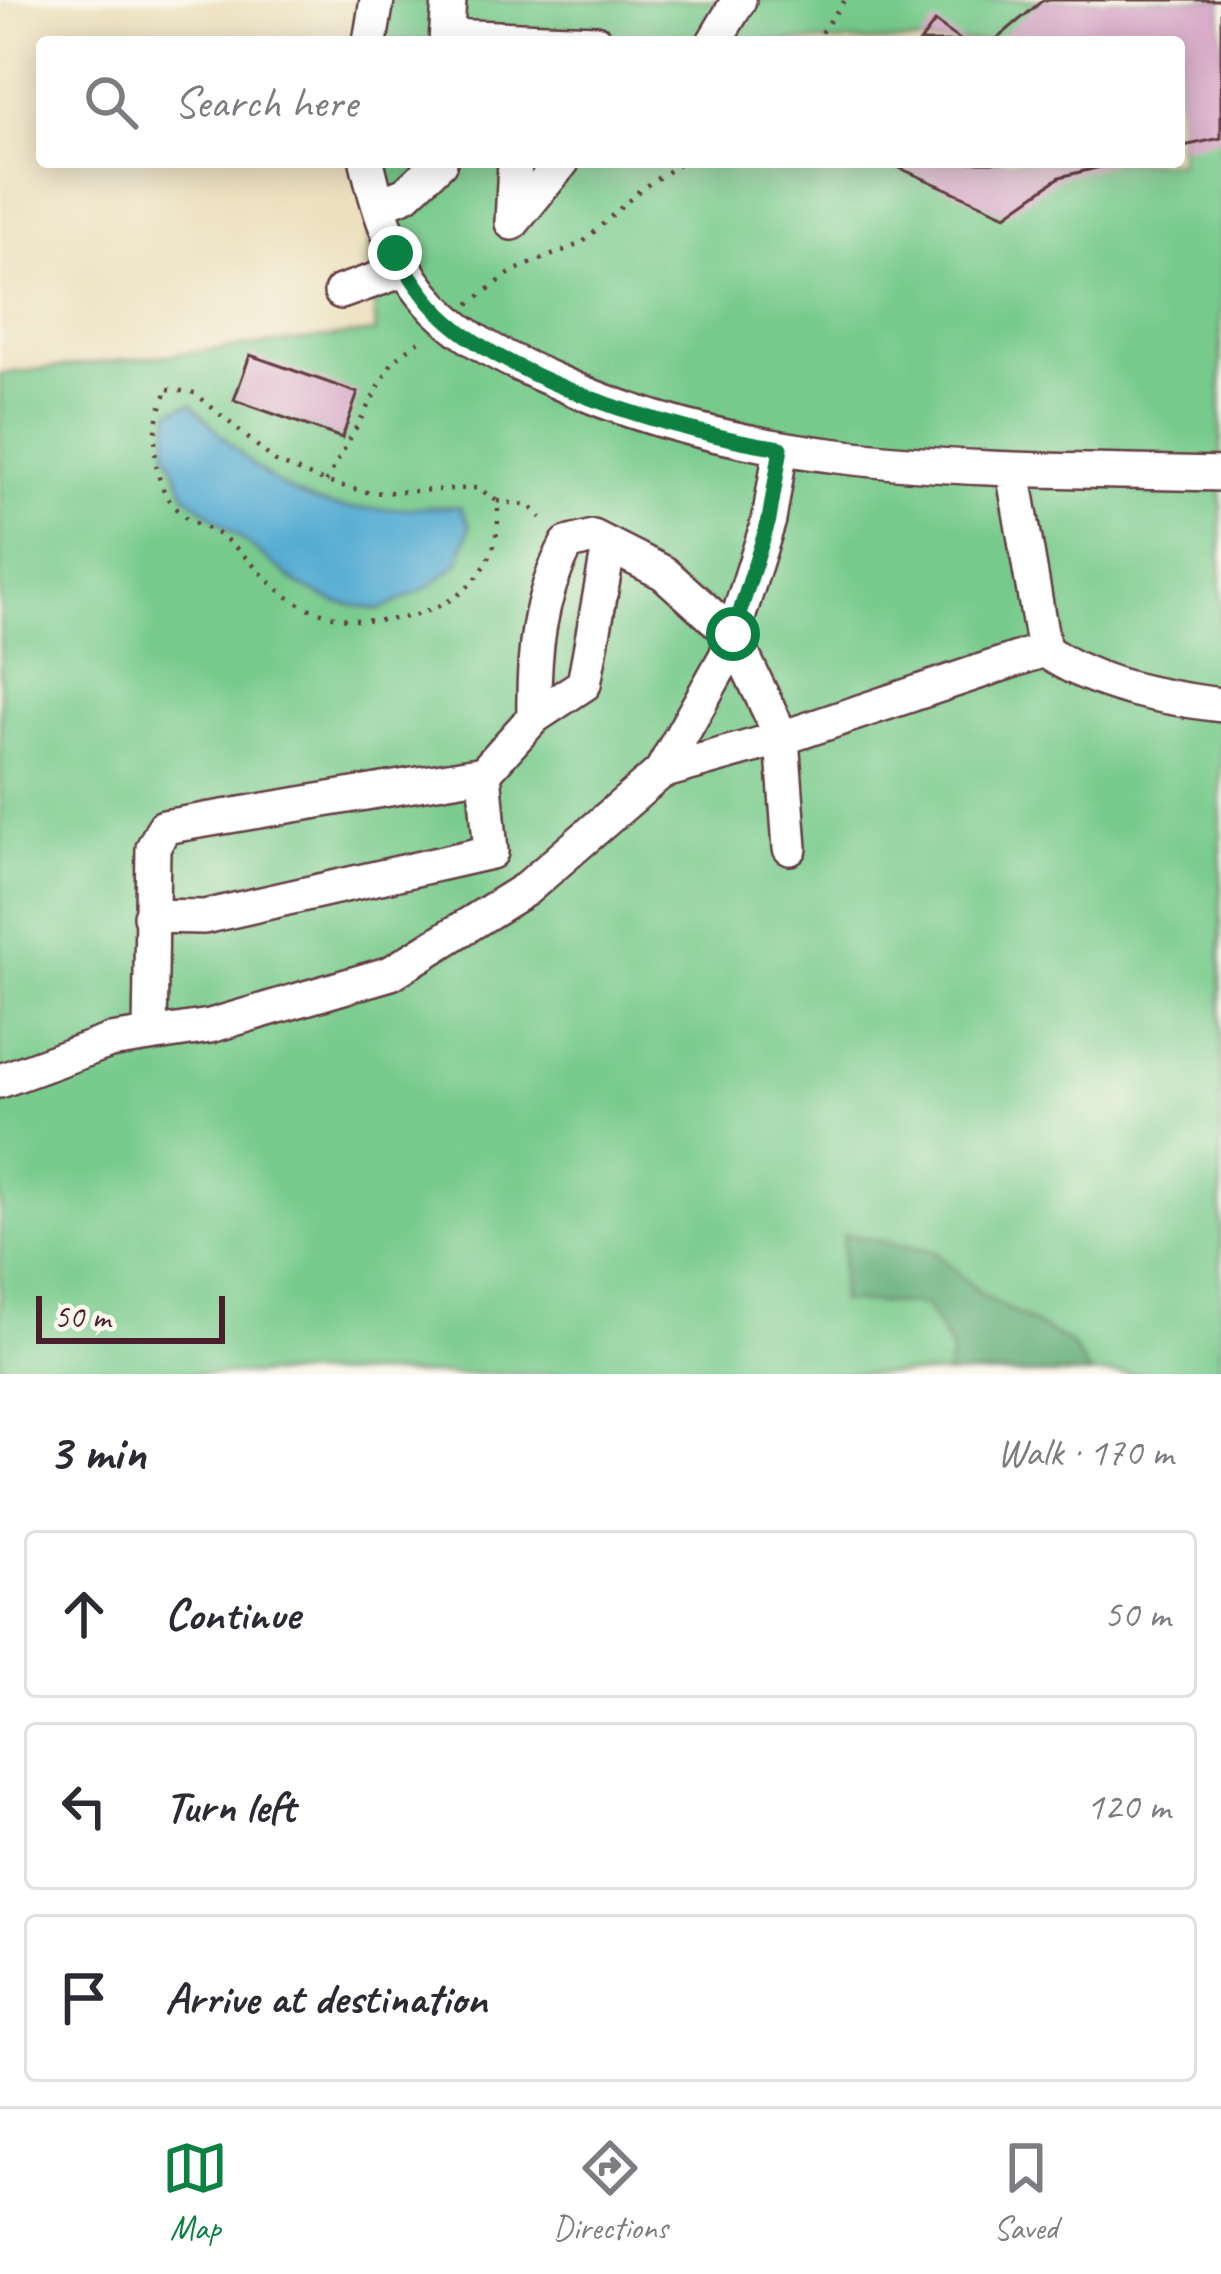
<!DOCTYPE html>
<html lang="en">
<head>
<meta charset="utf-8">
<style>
  :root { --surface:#fff; --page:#f2f2f3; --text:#2b2b33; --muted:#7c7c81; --line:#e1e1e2; --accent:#0b8043 }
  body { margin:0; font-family:Caveat,sans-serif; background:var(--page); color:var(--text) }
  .scale { position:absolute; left:36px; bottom:30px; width:189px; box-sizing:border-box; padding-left:12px; border:6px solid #4a1f2b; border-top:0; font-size:33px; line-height:42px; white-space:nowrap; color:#4a1f2b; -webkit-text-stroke:9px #fbf7ec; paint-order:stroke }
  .stop { position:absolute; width:36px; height:36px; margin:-27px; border:9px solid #0b8043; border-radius:50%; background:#fff }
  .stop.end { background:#0b8043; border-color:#fff; box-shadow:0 3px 12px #0008 }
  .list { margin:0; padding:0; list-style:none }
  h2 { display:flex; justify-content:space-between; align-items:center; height:156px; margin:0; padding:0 48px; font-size:51px }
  h2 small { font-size:39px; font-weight:400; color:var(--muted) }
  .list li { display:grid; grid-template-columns:78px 1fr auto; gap:36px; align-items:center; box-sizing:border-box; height:168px; margin:0 24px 24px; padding:0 24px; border:3px solid var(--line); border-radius:12px }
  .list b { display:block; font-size:45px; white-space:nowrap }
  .list em { font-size:39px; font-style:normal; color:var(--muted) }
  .icon { flex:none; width:66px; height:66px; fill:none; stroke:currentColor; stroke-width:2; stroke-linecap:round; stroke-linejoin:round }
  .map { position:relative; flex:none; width:1221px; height:1374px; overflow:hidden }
  .search { position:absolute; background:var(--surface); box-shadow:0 6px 30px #0003; left:36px; right:36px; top:36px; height:132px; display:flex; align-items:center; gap:30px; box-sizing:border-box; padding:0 42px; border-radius:12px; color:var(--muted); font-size:45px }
  .sheet { height:732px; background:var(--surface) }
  nav { display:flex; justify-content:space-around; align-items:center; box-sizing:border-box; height:168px; border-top:3px solid var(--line); background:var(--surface); font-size:33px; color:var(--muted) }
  nav a { display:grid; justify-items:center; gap:6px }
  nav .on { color:var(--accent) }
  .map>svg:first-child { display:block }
  .green { fill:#77ca8c; stroke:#60745c; stroke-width:3 }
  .forest { fill:#61ae78; stroke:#566652; stroke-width:3 }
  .water { fill:#57add3; stroke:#50667f; stroke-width:3 }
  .building { fill:#d6a5c6 }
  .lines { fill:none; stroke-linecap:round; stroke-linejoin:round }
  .minor-casing { stroke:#623c41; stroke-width:38 }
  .path { stroke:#623c41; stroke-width:4.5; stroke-dasharray:3 9; stroke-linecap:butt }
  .minor { stroke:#fff; stroke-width:33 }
  .route { stroke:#0b8043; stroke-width:15 }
</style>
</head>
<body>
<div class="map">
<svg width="1221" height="1374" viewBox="0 0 1221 1374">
  <rect width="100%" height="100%" fill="#fbf7ec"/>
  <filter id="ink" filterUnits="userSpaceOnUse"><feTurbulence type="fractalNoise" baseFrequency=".00833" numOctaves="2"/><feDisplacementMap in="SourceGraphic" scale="24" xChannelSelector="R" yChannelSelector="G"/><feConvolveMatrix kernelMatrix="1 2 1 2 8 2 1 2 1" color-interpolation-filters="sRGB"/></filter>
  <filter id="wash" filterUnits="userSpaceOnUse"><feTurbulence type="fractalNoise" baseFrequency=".004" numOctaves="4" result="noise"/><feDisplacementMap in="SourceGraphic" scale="48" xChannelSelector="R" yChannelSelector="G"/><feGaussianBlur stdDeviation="2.7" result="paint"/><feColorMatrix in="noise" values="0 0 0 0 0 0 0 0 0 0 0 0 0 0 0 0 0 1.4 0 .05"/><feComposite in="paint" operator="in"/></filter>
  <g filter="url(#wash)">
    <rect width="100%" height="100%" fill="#ece0be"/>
    <path class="green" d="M359 0H1221V1374H0V374L376 332 364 162H1179V42H355Z"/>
    <path class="forest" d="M844 1234 935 1252 981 1294 1071 1344 1090 1374H947L952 1351 925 1305 840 1301Z"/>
    <path class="water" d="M192 404C235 450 279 501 345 508 382 512 422 505 460 507L470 526 458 564 429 587 380 610 335 602 299 585 186 495 166 448 171 410Z"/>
    <g id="blocks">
      <path class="building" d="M1043 0H1221V138L1179 147V42H993Z
        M935 22 963 42H920Z
        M886 162H1112V164L1060 177 1006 215Z
        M250 355 358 393 342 438 234 400Z"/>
    </g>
  </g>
  <g filter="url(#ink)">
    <use href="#blocks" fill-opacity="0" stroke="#623c41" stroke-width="3"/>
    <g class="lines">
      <g class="minor-casing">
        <path id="minor" d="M447 36 596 42
          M370 42 377 0
          M446 42 449 0
          M714 42 739 0
          M367 162C379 214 397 269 435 308 467 341 510 361 551 379 760 476 996 468 1221 474
          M515 162 512 223 562 162
          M379 205 406 194 440 162
          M341 292 407 269
          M1013 471 1044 650C1096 686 1159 697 1221 705
          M534 717 584 684 609 546
          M661 772 782 738 1044 650
          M150 916 204 917 491 852 484 773
          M150 1035 153 848 164 827 484 773 534 717C533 655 538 599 567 544L593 537 664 573 733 635 782 738 790 848
          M0 1081 110 1041 210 1026 391 973 526 889 661 772 726 656 769 520 781 448"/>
      </g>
      <path class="path" d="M814 42 845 0
        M469 304 513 271 582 243 640 190 682 162
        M168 389 195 393 276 462 326 482 371 493 478 488 497 501C511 607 382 646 300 604 270 589 251 558 224 538 212 529 196 525 184 516 147 488 150 425 168 389Z
        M326 482 393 361 426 336
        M497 501 530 506 541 518"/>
      <use href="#minor" class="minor"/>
    </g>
  </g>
  <g class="lines" filter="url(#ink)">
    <path class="route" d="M395 253C407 270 419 291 433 306 502 382 681 433 781 448L769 520 733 634"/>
  </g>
</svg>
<div class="scale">50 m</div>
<div class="stop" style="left:733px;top:634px"></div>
<div class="stop end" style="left:395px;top:253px"></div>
<div class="search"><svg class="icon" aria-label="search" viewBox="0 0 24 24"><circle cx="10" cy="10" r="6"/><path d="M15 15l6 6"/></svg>Search here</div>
</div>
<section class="sheet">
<h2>3 min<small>Walk · 170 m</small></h2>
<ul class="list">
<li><svg class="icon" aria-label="ahead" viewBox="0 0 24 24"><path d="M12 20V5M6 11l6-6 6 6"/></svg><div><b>Continue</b></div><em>50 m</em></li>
<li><svg class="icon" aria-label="left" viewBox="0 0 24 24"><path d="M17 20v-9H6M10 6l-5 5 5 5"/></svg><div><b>Turn left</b></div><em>120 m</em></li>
<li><svg class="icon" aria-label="arrive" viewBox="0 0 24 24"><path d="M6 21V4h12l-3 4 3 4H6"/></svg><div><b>Arrive at destination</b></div></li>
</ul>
</section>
<nav>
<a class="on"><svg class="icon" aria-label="map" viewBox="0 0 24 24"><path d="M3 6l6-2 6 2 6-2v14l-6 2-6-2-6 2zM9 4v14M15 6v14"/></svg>Map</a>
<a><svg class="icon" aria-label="directions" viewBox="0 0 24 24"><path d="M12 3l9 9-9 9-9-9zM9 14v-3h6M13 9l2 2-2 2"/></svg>Directions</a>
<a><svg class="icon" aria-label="saved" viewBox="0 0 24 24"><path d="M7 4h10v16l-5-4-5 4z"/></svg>Saved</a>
</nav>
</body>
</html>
